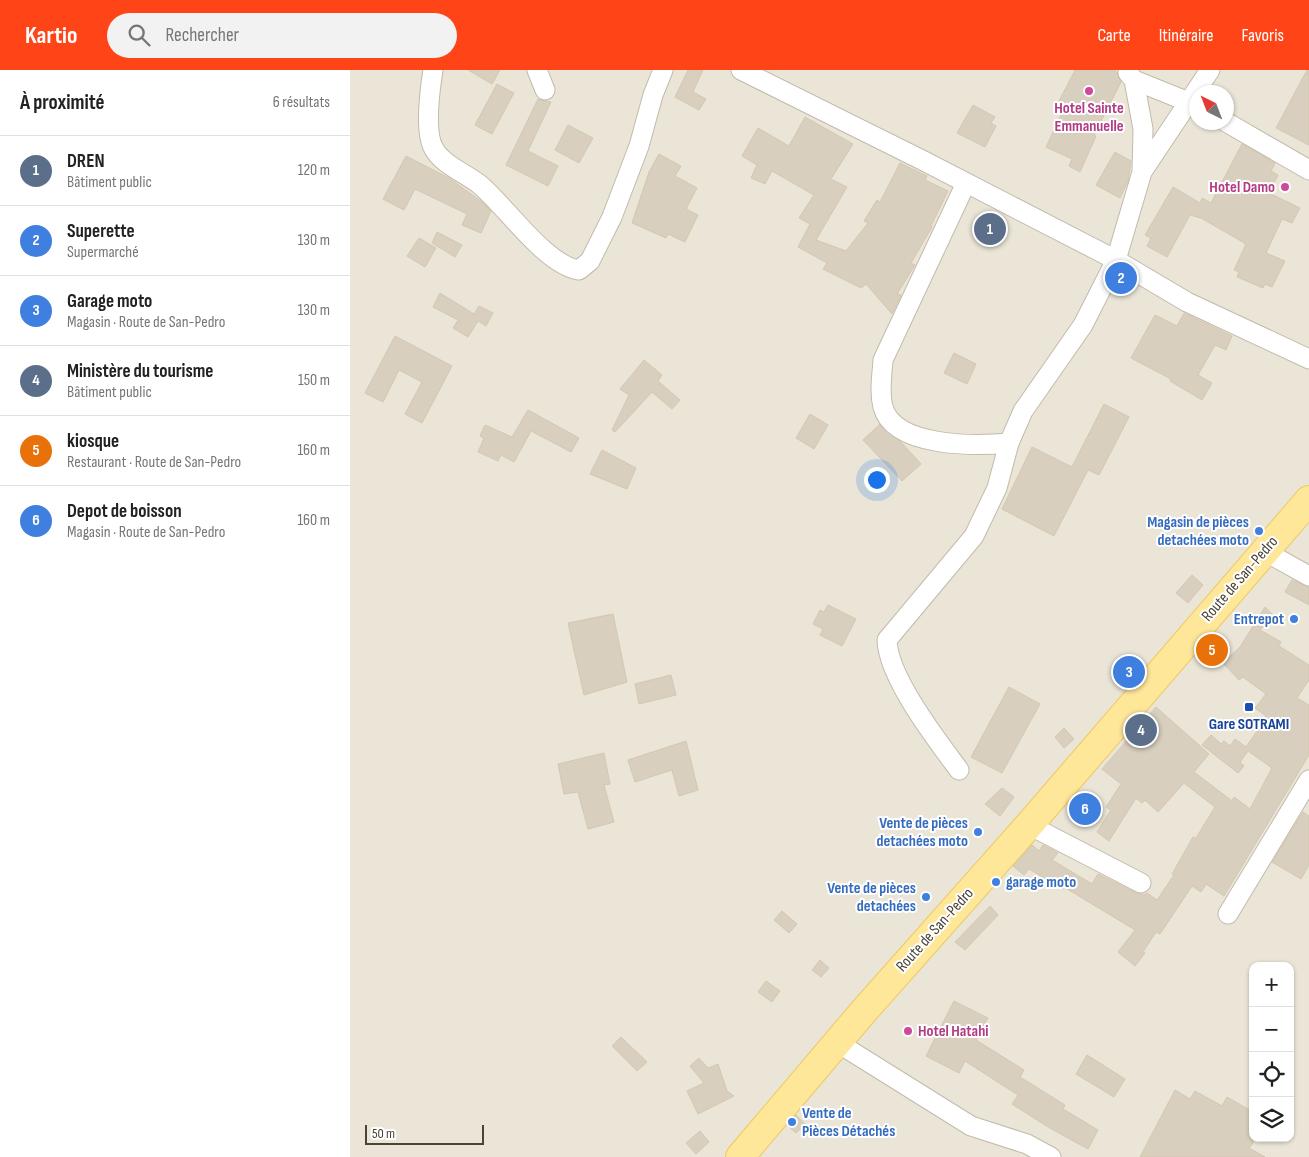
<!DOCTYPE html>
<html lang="fr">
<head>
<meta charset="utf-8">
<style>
  :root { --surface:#fff; --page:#f2f2f2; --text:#222; --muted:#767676; --line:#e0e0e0; --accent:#ff4517 }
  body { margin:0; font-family:"Sofia Sans Condensed",sans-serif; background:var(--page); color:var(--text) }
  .controls { position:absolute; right:15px; bottom:15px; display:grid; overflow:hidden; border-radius:10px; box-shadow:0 1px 4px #0004 }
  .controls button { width:45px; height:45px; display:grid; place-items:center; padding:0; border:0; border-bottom:1px solid var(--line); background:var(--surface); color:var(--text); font:25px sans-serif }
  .compass { position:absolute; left:839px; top:15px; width:45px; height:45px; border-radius:50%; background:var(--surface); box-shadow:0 1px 4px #0004; rotate:318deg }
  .scale { position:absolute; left:15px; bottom:12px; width:119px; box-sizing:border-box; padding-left:5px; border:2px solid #4a4337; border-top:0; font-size:14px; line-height:18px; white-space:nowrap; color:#4a4337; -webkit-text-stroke:4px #fff; paint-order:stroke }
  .you { position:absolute; left:526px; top:409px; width:18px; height:18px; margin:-12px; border:4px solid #fff; border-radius:50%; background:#1a73e8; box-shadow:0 0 0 8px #1a73e833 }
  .badge { display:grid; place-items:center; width:32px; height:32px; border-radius:50%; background:var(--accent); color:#fff; font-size:16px; font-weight:700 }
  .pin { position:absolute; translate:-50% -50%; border:2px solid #fff; box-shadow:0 1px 5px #0006 }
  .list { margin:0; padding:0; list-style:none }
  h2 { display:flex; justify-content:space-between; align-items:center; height:65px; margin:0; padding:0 20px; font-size:21px }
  h2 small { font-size:16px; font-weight:400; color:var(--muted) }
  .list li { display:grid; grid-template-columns:32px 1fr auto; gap:15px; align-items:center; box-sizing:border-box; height:70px; padding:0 20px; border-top:1px solid var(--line) }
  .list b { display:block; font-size:19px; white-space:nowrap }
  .list p { margin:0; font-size:16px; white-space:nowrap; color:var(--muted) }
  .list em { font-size:16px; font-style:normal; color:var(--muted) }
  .icon { flex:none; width:28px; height:28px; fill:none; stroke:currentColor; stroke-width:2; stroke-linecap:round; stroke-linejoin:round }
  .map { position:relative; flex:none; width:959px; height:1087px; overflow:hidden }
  header { display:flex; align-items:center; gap:30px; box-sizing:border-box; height:70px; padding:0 25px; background:var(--accent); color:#fff }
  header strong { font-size:24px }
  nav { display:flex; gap:28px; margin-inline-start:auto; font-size:18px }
  .search { width:350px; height:45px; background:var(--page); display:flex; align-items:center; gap:12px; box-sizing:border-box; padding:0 18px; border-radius:28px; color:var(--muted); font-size:19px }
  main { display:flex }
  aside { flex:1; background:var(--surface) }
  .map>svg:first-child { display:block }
  .residential { fill:#eae5d7; fill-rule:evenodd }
  .building { fill:#d8cfbe; stroke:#d4c7b0 }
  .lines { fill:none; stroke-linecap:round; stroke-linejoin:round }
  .minor-casing { stroke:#c2bbab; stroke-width:21 }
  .primary-casing { stroke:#edc960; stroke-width:30 }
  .minor { stroke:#fff; stroke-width:19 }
  .primary { stroke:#ffe799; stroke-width:28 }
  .hotel-dot { fill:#d1479c; stroke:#fff; stroke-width:2 }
  .shop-dot { fill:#3f7fe0; stroke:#fff; stroke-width:2 }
  .transit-dot { fill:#1a4fb4; stroke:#fff; stroke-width:2 }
  .labels { text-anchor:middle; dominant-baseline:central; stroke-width:4; stroke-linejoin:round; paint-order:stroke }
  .hotel-label { font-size:16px; font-weight:bold; fill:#b23c85; stroke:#fff }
  .shop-label { font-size:16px; font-weight:bold; fill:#366cbe; stroke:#fff; text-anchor:end }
  .street-label { font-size:16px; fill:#4a4337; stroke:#fff }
  .transit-label { font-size:16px; font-weight:bold; fill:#164399; stroke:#fff }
</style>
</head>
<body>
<header>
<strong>Kartio</strong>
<div class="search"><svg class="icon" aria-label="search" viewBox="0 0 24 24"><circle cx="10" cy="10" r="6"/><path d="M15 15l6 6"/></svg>Rechercher</div>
<nav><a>Carte</a><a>Itinéraire</a><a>Favoris</a></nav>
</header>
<main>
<aside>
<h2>À proximité<small>6 résultats</small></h2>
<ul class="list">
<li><span class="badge" style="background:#5c6f8a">1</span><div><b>DREN</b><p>Bâtiment public</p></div><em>120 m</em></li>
<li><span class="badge" style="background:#3f7fe0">2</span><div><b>Superette</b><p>Supermarché</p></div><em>130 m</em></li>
<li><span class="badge" style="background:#3f7fe0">3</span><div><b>Garage moto</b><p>Magasin · Route de San-Pedro</p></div><em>130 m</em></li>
<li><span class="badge" style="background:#5c6f8a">4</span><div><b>Ministère du tourisme</b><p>Bâtiment public</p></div><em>150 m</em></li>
<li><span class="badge" style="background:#e8710a">5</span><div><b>kiosque</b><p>Restaurant · Route de San-Pedro</p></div><em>160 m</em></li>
<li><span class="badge" style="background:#3f7fe0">6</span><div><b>Depot de boisson</b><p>Magasin · Route de San-Pedro</p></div><em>160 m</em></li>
</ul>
</aside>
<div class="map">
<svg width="959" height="1087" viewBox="0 0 959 1087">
  <rect width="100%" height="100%" fill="#f6f2e9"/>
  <path class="residential" d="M0 0H959V1087H0ZM846 22H876V52H846ZM903 896H940V1068H903Z"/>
  <path class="building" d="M118 0H150L142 14Z
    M338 0H353L343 22 356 29 349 40 325 27Z
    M725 0H763L767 2 771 12 744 65 746 66 730 102 719 96 722 89 696 77 711 45 704 41Z
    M957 0H959V75L926 58Z
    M147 14 164 23 142 64 125 55Z
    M188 29 201 32 178 81 208 96 198 116 156 95Z
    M623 35 645 47 641 53 646 56 635 77 607 63Z
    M455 47 503 74 481 109 497 117 466 170 496 181 518 153 514 151 527 130 530 132 550 93 577 106 575 110 598 121 581 156 582 157 561 193 565 195 547 224 551 225 542 244 516 214 511 218 473 199 477 193 448 177 460 154 449 148 464 125 422 101 415 114 401 108 407 95 392 86 408 58 439 76Z
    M218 55 243 68 229 93 205 80Z
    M892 74 925 93 921 101 928 105 919 123 950 138 942 153 932 149 916 183 935 191 922 217 915 214 913 218 887 207 889 202 884 200 896 174 851 148 840 145 817 187 797 176 801 168 795 165 823 117 850 133 852 128 861 133Z
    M765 82 781 91 778 111 770 128 746 115Z
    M309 84 331 96 325 106 347 118 336 139 348 145 335 172 318 164 316 168 282 153 299 102Z
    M56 86 99 108 132 132 141 141 131 163 112 155 117 144 65 119 54 140 33 129Z
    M87 162 112 175 105 187 82 173Z
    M69 168 86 178 75 197 57 186Z
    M90 223 124 244 129 236 143 243 136 256 128 251 118 267 103 258 108 250 83 237Z
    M834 243 882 266 876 280 865 275 848 305 862 313 852 330 820 311 821 309 781 288 805 245 827 256Z
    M45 266 102 296 72 353 55 344 72 312 49 300 33 332 15 323Z
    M604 283 626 294 617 314 594 303Z
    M294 290 312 305 308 311 330 330 322 339 302 322 265 362 262 360 279 325 270 319Z
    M754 334 779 347 749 405 738 400 704 466 652 439 682 377 722 397Z
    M178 340 229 368 221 382 181 361 164 392 151 385 148 391 128 382 134 368 130 366 135 355 162 367Z
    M460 344 478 355 464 379 446 368Z
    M530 354 550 371 571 394 552 411 513 370Z
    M252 380 286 398 277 419 240 404Z
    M842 505 853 515 838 533 826 523Z
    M942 510 959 517V535L935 522Z
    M478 535 506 549 492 576 470 565 473 559 463 554 470 540 474 542Z
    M915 537 924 546 910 560 931 572 929 576 959 595V610L947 628 959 635V685L874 826 856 814 851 822 842 816 810 864 806 862 793 882 795 883 785 896 768 882 785 860 714 817 713 819 679 799 674 805 663 796 682 775 689 781 693 775 708 783 702 790 742 814 748 804 786 823 794 825 797 823 807 830 824 805 822 804 843 767 846 768 865 737 834 713 808 742 795 730 792 733 786 728 759 771 747 762 761 740 756 737 771 714 752 699 806 637 859 684 844 702 882 731 884 727 900 739 922 698 898 681 890 692 894 696 888 703 852 675 861 665 871 674 874 671 880 676 885 669 896 677 910 657 907 654 916 646 905 638 916 624 893 607 889 610 873 593 890 577Z
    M263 544 277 612 234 625 218 553Z
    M321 605 326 625 289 634 285 614Z
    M659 617 690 634 652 703 621 687Z
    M714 658 724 669 714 678 705 667Z
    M336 671 348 720 329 726 322 700 285 712 278 690Z
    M254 683 260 714 254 715 264 752 238 759 228 722 214 724 208 694Z
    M652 718 664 727 650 746 635 734Z
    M953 742 959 746V795L951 809 922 792Z
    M640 836 648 845 615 880 605 872Z
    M432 841 447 854 439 863 424 850Z
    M470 890 479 898 471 907 462 900Z
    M416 911 430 921 422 932 408 922Z
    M604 931 638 948 626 970 674 1000 670 1007 715 1035 713 1039 748 1060 738 1079 698 1057 662 1034 668 1025 615 991 609 1003 576 986Z
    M271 967 297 992 287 1001 262 976Z
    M737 985 775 1009 764 1027 726 1004Z
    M349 988 358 998 368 994 377 1021 384 1026 348 1044 337 1021 354 1013 340 996Z
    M825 1020 840 1029 845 1021 872 1036 877 1027 903 1042V1073L899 1078 915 1087H790Z
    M446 1045 455 1054 446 1063 437 1055Z
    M350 1061 359 1072 346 1084 336 1073Z"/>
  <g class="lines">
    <g class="minor-casing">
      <path id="minor" d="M83 0C80 19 74 63 84 79 93 95 115 103 129 114 156 136 195 195 229 200L240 191 262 147 289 76 303 25 313 0
        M187 0 195 20
        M391 0 574 91 766 190 837 232 959 289
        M778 3 784 10 846 35
        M784 10 793 59 792 102
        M876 52 959 100
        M616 113 533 290C532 305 529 322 533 337 544 378 627 376 659 373
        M914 481 959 506
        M609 700C586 669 538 607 537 570L624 466 647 418 659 373 673 341 733 255 766 190 792 102 860 0
        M679 755 791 813
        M878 844 959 710
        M488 973 621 1056 677 1074 701 1087"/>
    </g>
    <g class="primary-casing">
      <path id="primary" d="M390 1087 513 942 679 755 959 430"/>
    </g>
    <use href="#minor" class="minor"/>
    <use href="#primary" class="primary"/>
  </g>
  <g class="hotel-dot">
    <circle cx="739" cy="21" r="5"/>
    <circle cx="935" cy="117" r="5"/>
    <circle cx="558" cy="961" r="5"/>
  </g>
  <g class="shop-dot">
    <circle cx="909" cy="461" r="5"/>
    <circle cx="944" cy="549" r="5"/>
    <circle cx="628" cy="762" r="5"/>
    <circle cx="646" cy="812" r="5"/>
    <circle cx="576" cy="827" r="5"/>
    <circle cx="442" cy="1052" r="5"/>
  </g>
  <rect class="transit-dot" x="894" y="632" width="10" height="10" rx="2.5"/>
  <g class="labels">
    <g class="hotel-label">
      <text x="739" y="38">Hotel Sainte<tspan x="739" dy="18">Emmanuelle</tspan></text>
      <text x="925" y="117" text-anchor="end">Hotel Damo</text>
      <text x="568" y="961" text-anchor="start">Hotel Hatahi</text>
    </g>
    <g class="shop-label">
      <text x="899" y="452">Magasin de pièces<tspan x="899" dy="18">detachées moto</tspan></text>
      <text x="934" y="549">Entrepot</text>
      <text x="618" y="753">Vente de pièces<tspan x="618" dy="18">detachées moto</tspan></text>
      <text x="656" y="812" text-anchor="start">garage moto</text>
      <text x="566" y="818">Vente de pièces<tspan x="566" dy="18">detachées</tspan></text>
      <text x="452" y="1043" text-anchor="start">Vente de<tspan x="452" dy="18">Pièces Détachés</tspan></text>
    </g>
    <g class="street-label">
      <text transform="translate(890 509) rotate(-49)">Route de San-Pedro</text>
      <text transform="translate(585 860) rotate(-48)">Route de San-Pedro</text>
    </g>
    <g class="transit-label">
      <text x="899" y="654">Gare SOTRAMI</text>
    </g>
  </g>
</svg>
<div class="controls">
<button>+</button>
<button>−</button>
<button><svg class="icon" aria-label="locate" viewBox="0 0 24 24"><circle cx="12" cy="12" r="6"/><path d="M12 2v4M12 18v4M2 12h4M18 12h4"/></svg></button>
<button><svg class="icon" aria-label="layers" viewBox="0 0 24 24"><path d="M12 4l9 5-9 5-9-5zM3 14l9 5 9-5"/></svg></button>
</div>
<svg class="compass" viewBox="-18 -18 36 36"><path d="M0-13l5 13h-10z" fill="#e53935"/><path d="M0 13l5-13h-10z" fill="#767676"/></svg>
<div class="scale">50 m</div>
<div class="you"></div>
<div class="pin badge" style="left:640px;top:159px;background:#5c6f8a">1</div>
<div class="pin badge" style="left:771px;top:208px;background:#3f7fe0">2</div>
<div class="pin badge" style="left:779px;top:602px;background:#3f7fe0">3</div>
<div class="pin badge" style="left:791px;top:660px;background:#5c6f8a">4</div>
<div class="pin badge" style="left:862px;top:580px;background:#e8710a">5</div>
<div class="pin badge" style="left:735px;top:739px;background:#3f7fe0">6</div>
</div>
</main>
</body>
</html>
